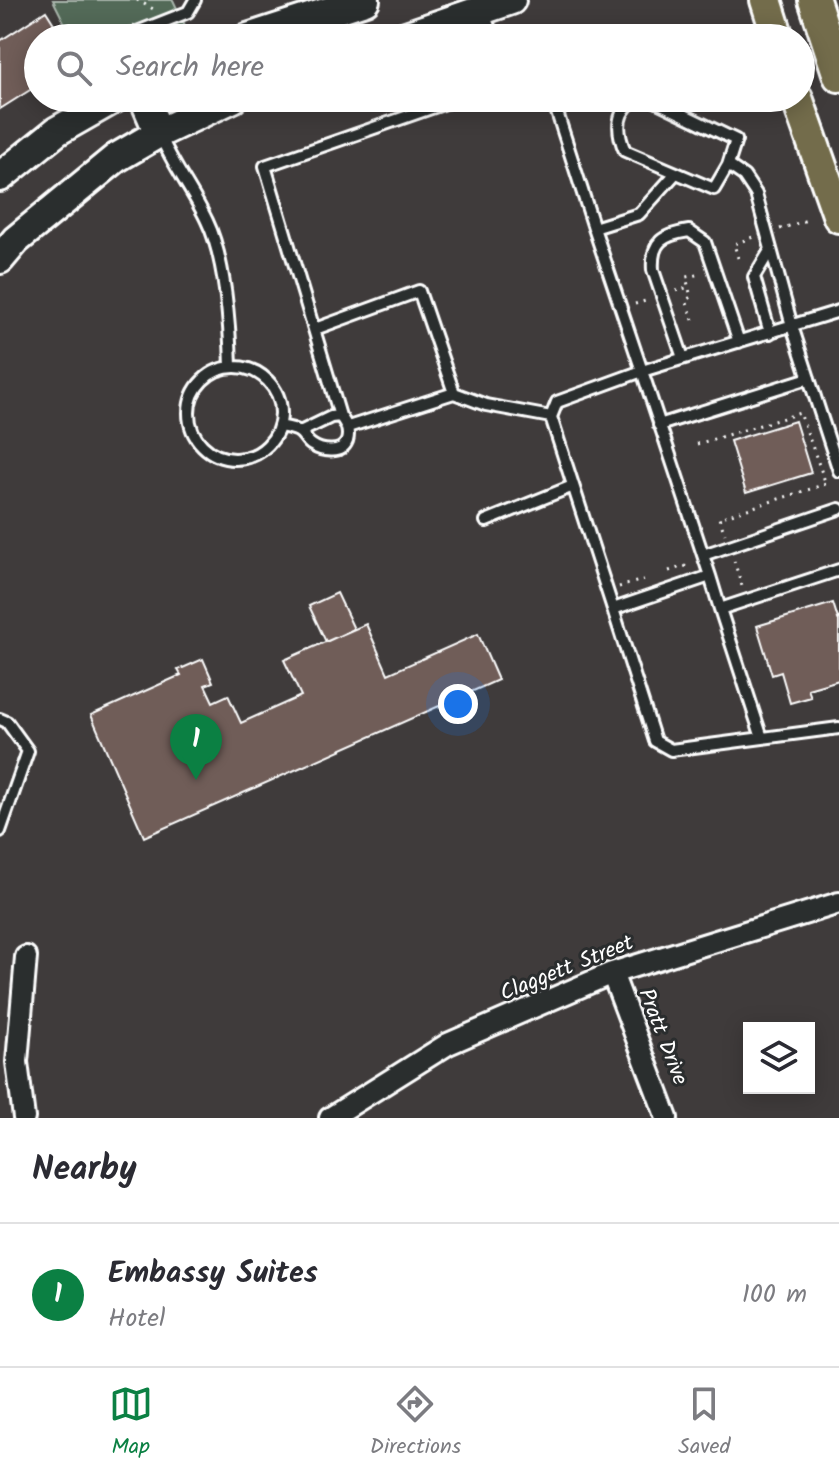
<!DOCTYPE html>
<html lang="en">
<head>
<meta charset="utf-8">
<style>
  :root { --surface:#fff; --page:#f7f7f7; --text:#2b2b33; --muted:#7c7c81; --line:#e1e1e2; --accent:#0b8043 }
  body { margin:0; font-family:Kalam,sans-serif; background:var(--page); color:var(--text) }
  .controls { position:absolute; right:24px; bottom:24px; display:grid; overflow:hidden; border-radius:0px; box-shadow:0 4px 20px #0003 }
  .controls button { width:72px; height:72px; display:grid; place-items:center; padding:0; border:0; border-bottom:2px solid var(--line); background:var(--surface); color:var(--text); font:40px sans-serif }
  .you { position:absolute; left:458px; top:704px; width:28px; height:28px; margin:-20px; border:6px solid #fff; border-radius:50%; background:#1a73e8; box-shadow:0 0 0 12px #1a73e833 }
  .badge { display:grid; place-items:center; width:52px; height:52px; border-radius:50%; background:var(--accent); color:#fff; font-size:26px; font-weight:700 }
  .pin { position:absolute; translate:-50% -66px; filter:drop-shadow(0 2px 4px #0008) }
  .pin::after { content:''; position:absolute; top:42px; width:28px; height:24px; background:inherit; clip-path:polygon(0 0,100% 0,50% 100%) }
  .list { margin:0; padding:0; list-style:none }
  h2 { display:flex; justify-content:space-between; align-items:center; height:104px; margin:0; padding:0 32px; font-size:34px }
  h2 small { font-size:26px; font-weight:400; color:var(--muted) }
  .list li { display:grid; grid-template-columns:52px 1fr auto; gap:24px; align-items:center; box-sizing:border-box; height:144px; padding:0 32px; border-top:2px solid var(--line) }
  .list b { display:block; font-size:30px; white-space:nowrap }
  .list p { margin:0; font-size:26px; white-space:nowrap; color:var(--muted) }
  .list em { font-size:26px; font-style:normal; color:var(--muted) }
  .icon { flex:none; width:44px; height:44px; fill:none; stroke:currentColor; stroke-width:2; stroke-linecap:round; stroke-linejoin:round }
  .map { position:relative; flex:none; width:839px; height:1118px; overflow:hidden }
  .search { position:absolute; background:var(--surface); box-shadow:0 4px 20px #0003; left:24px; right:24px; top:24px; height:88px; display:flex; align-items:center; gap:20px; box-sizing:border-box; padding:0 28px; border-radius:44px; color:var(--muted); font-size:30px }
  .sheet { height:248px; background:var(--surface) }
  nav { display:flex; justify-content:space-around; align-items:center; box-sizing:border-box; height:112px; border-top:2px solid var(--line); background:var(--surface); font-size:22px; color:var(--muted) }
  nav a { display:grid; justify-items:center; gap:4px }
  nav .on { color:var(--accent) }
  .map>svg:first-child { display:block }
  .green { fill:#536b58; stroke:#a9b5ac; stroke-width:2 }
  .building { fill:#705d59; stroke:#fff; stroke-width:2 }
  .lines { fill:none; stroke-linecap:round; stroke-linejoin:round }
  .lane-casing { stroke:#fff; stroke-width:16 }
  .street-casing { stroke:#fff; stroke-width:26 }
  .secondary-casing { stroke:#fff; stroke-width:34 }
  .primary-casing { stroke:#fff; stroke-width:36 }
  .path { stroke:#fff; stroke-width:3; stroke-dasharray:2 6; stroke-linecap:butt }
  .lane { stroke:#2a2d2e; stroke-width:10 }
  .street { stroke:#2a2d2e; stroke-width:20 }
  .secondary { stroke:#2a2d2e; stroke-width:28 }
  .primary { stroke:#736c4b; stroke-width:30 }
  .labels { text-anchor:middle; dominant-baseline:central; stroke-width:6; stroke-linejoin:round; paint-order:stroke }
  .street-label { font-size:22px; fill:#fff; stroke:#2a2d2e }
</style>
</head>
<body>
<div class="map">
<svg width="839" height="1118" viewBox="0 0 839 1118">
  <rect width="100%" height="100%" fill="#3f3b3b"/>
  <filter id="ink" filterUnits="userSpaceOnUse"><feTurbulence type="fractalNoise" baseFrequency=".0125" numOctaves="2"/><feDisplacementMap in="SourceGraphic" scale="16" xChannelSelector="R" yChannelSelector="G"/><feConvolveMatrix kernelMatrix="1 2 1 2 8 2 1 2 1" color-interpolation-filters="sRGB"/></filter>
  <g filter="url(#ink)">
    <path class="green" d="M53 0H173L191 38H72Z"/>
    <path class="building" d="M46 11 63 38H38V85L0 109V41Z
      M795 421 811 473 746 493 730 441Z
      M337 593 354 629 326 642 309 606Z
      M833 603 838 619 839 618V680L808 689 811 697 790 703 781 672 772 675 757 626Z
      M366 624 388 674 478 634 498 680 144 837 91 715 181 675 178 670 203 659 213 682 205 685 213 702 228 695 241 723 301 696 284 660Z"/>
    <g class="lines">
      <g class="lane-casing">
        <path id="lane" d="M483 10 493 38
          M122 38 188 12 195 0
          M549 98 554 103 594 228 642 371 557 402 551 417 613 609
          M639 98C615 109 616 130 625 151L714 189 728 165 736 140 649 98
          M160 135C173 166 193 191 207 221 225 258 230 326 231 367
          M728 165 744 176 756 194 792 326 839 471
          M594 228 639 214 676 173
          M315 329 419 291 454 393 348 427
          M770 333 754 277 771 249
          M683 358 653 270C651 241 663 235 689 231L705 242 739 342
          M189 413a46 46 0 1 1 92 0a46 46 0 1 1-92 0Z
          M454 393 486 405 551 417
          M659 425 809 378
          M279 426C285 427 293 428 298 431 304 434 306 442 312 445 322 452 342 454 347 441 350 431 346 424 340 416L265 166 460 98
          M300 432 331 417 340 416
          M486 521 573 486
          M703 555 839 509
          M839 570 720 609 710 576 613 609 655 741 671 750 839 728
          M710 576 642 371 839 311
          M720 609 762 738
          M0 719 7 722 28 751 0 831"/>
      </g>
      <g class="street-casing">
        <path id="street" d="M612 973 667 1118
          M24 1118 17 1062 26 957
          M330 1118 448 1044 612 973 839 903"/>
      </g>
      <g class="secondary-casing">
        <path id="secondary" d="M248 38 365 0
          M400 38 511 0
          M144 98 159 133
          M0 177 57 131 115 98
          M0 259 16 240 116 158 159 133 233 98"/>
      </g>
      <g class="primary-casing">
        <path id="primary" d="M766 0 778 38
          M814 0 839 76
          M797 98 839 217"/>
      </g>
      <path class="path" d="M137 0 155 10
        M780 229 810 219
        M738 258 734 244 753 237
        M676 291 689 287
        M635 304 649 300
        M693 320 686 300 691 297 686 277 701 274
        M697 444 800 413 826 484 719 518 725 534
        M734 561 742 586
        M669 571 684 566 690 567
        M619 587 646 579"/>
      <use href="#lane" class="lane"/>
      <use href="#street" class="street"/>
      <use href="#secondary" class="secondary"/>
      <use href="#primary" class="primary"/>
    </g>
  </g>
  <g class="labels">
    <g class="street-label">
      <text transform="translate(567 969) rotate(-22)">Claggett Street</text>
      <text transform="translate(662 1037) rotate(69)">Pratt Drive</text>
    </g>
  </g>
</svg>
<div class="controls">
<button><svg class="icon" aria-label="layers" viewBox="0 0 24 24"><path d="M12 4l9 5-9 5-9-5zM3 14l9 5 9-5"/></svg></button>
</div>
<div class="you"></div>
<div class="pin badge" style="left:196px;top:780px">1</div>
<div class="search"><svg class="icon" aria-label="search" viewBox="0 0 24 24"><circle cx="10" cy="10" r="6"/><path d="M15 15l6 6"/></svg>Search here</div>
</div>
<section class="sheet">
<h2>Nearby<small></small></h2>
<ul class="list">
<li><span class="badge">1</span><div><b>Embassy Suites</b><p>Hotel</p></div><em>100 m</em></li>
</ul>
</section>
<nav>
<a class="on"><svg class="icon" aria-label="map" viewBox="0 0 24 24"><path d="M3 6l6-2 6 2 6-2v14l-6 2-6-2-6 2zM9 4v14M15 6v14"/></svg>Map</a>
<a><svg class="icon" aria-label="directions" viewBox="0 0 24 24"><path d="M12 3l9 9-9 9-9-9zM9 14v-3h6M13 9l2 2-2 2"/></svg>Directions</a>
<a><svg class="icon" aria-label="saved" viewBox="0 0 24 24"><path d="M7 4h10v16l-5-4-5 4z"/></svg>Saved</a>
</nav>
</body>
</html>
